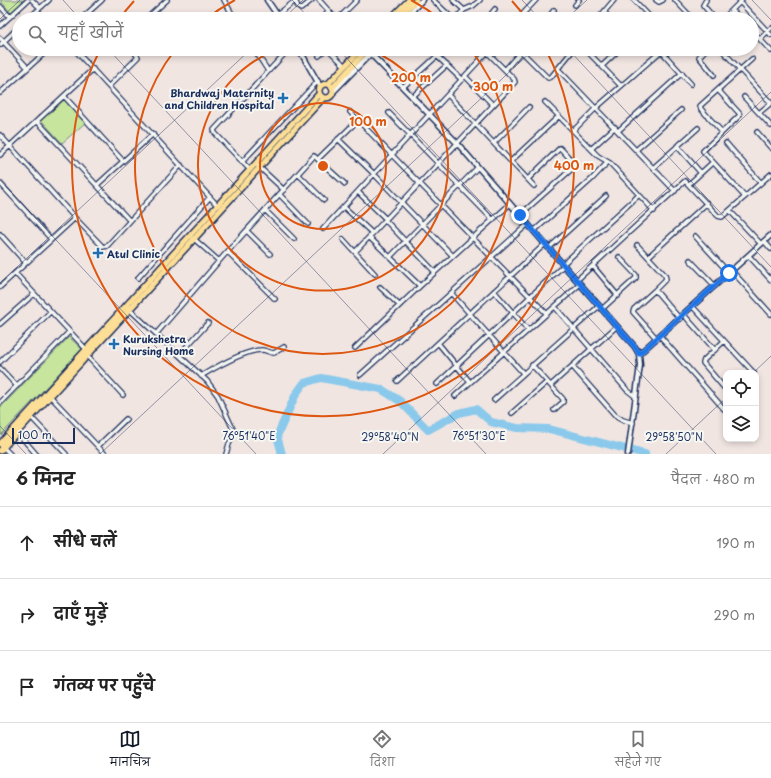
<!DOCTYPE html>
<html lang="hi">
<head>
<meta charset="utf-8">
<style>
  :root { --surface:#fff; --page:#f2f2f2; --text:#222; --muted:#767676; --line:#e0e0e0; --accent:#111827 }
  body { margin:0; font-family:"Playpen Sans","Playpen Sans Deva",sans-serif; background:var(--page); color:var(--text) }
  .controls { position:absolute; right:12px; bottom:12px; display:grid; overflow:hidden; border-radius:8px; box-shadow:0 2px 6px #0003 }
  .controls button { width:36px; height:36px; display:grid; place-items:center; padding:0; border:0; border-bottom:1px solid var(--line); background:var(--surface); color:var(--text); font:20px sans-serif }
  .scale { position:absolute; left:12px; bottom:10px; width:63px; box-sizing:border-box; padding-left:4px; border:2px solid #1b2f5e; border-top:0; font-size:11px; line-height:14px; white-space:nowrap; color:#1b2f5e; -webkit-text-stroke:3px #f6f6f2; paint-order:stroke }
  .stop { position:absolute; width:12px; height:12px; margin:-9px; border:3px solid #1a73e8; border-radius:50%; background:#fff }
  .stop.end { background:#1a73e8; border-color:#fff; box-shadow:0 1px 4px #0008 }
  .list { margin:0; padding:0; list-style:none }
  h2 { display:flex; justify-content:space-between; align-items:center; height:52px; margin:0; padding:0 16px; font-size:17px }
  h2 small { font-size:13px; font-weight:400; color:var(--muted) }
  .list li { display:grid; grid-template-columns:26px 1fr auto; gap:12px; align-items:center; box-sizing:border-box; height:72px; padding:0 16px; border-top:1px solid var(--line) }
  .list b { display:block; font-size:15px; white-space:nowrap }
  .list em { font-size:13px; font-style:normal; color:var(--muted) }
  .icon { flex:none; width:22px; height:22px; fill:none; stroke:currentColor; stroke-width:2; stroke-linecap:round; stroke-linejoin:round }
  .map { position:relative; flex:none; width:771px; height:454px; overflow:hidden }
  .search { position:absolute; background:var(--surface); box-shadow:0 2px 6px #0003; left:12px; right:12px; top:12px; height:44px; display:flex; align-items:center; gap:10px; box-sizing:border-box; padding:0 14px; border-radius:22px; color:var(--muted); font-size:15px }
  .sheet { height:268px; background:var(--surface) }
  nav { display:flex; justify-content:space-around; align-items:center; box-sizing:border-box; height:56px; border-top:1px solid var(--line); background:var(--surface); font-size:11px; color:var(--muted) }
  nav a { display:grid; justify-items:center; gap:2px }
  nav .on { color:var(--accent) }
  .map>svg:first-child { display:block }
  .green { fill:#c7e59d; stroke:#718a7e }
  .lines { fill:none; stroke-linecap:round; stroke-linejoin:round }
  .river { stroke:#8ac9eb; stroke-width:8 }
  .minor-casing { stroke:#1b2f5e; stroke-width:6 }
  .tertiary-casing { stroke:#1b2f5e; stroke-width:7 }
  .primary-casing { stroke:#1b2f5e; stroke-width:8 }
  .minor { stroke:#f6f6f2; stroke-width:3.5 }
  .tertiary { stroke:#f6f6f2; stroke-width:4 }
  .primary { stroke:#fdde96; stroke-width:5 }
  .route { stroke:#1a73e8; stroke-width:5 }
  .ticks { fill:none; stroke:#1b2f5e; stroke-width:1; stroke-opacity:0.45 }
  .ring { fill:none; stroke:#de5710; stroke-width:2 }
  .poi-dot { fill:#1f6fb2; stroke:#f6f6f2; stroke-width:1.5 }
  .labels { text-anchor:middle; dominant-baseline:central; stroke-width:4; stroke-linejoin:round; paint-order:stroke }
  .poi-label { font-size:10px; font-weight:bold; fill:#1b2f5e; stroke:#f6f6f2; text-anchor:start }
  .ticks-label { font-size:10px; text-anchor:middle; fill:#1b2f5e; stroke:#f6f6f2; stroke-width:4; stroke-linejoin:round; paint-order:stroke }
  .centre { fill:#de5710; stroke:#f6f6f2; stroke-width:2 }
  .ring-label { font-size:12px; text-anchor:middle; font-weight:bold; fill:#de5710; stroke:#f6f6f2; stroke-width:4; stroke-linejoin:round; paint-order:stroke }
</style>
</head>
<body>
<div class="map">
<svg width="771" height="454" viewBox="0 0 771 454">
  <rect width="100%" height="100%" fill="#f1e5e1"/>
  <filter id="ink" filterUnits="userSpaceOnUse"><feTurbulence type="fractalNoise" baseFrequency=".025" numOctaves="2"/><feDisplacementMap in="SourceGraphic" scale="8" xChannelSelector="R" yChannelSelector="G"/><feConvolveMatrix kernelMatrix="1 2 1 2 8 2 1 2 1" color-interpolation-filters="sRGB"/></filter>
  <g filter="url(#ink)">
    <path class="green" d="M0 0H25L11 13Z
      M64 100 85 123 62 143 41 120Z
      M69 337 82 349 1 435 0 408Z"/>
    <g class="lines">
      <path class="river" d="M282 454 277 436 296 394 304 383 321 378 381 389 400 401 428 430 459 413 476 409 491 422 517 428 549 429 645 454"/>
      <g class="minor-casing">
        <path id="minor" d="M32 0 40 8
          M224 0 235 19
          M295 0 298 7 301 9 312 0
          M319 0 336 19
          M433 0 453 19
          M453 0 464 10
          M634 0 652 19
          M656 0 659 2 663 0
          M675 0 693 19
          M706 0 703 5 715 19
          M740 2 771 35
          M575 5 579 0
          M0 6 10 17
          M732 10 741 19
          M411 11 419 19
          M604 12 611 19
          M277 15 295 1
          M28 19 49 0
          M81 19 102 0
          M146 19 167 0
          M322 19 329 11
          M338 19 357 0
          M455 19 464 10 473 6 480 0
          M487 19 495 9
          M518 19 536 0
          M547 19 554 10
          M598 19 614 0
          M723 19 742 0
          M0 26 28 0
          M752 31 771 51
          M0 38 28 68
          M760 39 771 28
          M0 45 19 27
          M74 49 218 206
          M254 49 268 71
          M328 49 345 66
          M585 49 621 86
          M706 49 699 57 714 75
          M721 49 771 103
          M521 51 548 78 551 77 574 49
          M319 56 326 49
          M602 66 620 49
          M558 69 675 191
          M505 70 523 49
          M465 76 493 105
          M109 86 138 57 132 49
          M403 87 437 56 462 80
          M718 90 739 113 740 115 703 151 745 197
          M0 93 49 49
          M448 95 534 186
          M64 96 123 161
          M412 97 447 65
          M744 97 771 126
          M545 102 598 156 610 163 654 211
          M350 112 547 314
          M389 113 493 220
          M759 113 771 103
          M37 121 130 221
          M574 130 596 108 660 52 663 53 691 84
          M618 131 682 73
          M722 132 701 109 700 106 752 59
          M757 132 771 148
          M0 135 75 218 103 247 107 246 181 165
          M338 139 374 174 453 256
          M494 143 529 107
          M726 143 761 183
          M677 146 701 173
          M591 149 615 127
          M636 150 681 110
          M0 155 93 69
          M319 158 358 120
          M511 161 559 116
          M242 162 318 81
          M256 164 284 190
          M653 168 698 128
          M250 170 215 133 214 130 289 49
          M298 174 324 200
          M0 183 51 239
          M689 184 713 162
          M97 185 153 134
          M358 192 386 219
          M280 195 308 224
          M344 207 372 233
          M266 211 294 239
          M730 211 761 244
          M520 215 574 167 575 164 562 150 560 148 528 179
          M385 220 435 272
          M323 229 490 49
          M247 231 270 254
          M534 231 592 179 608 162
          M0 234 26 263
          M695 236 729 273
          M369 237 420 286
          M193 238 219 261 314 156 345 184
          M343 239 375 274
          M764 241 771 249
          M637 245 665 275 666 279 655 290 680 319
          M549 248 606 196
          M228 252 275 299
          M355 252 515 82 514 79 484 49
          M749 256 771 280
          M390 257 478 167
          M648 257 707 203
          M690 260 715 286
          M563 264 639 195
          M593 266 618 296
          M732 271 771 314
          M15 273 86 349
          M138 278 210 197
          M577 280 685 181 718 216 722 217 771 174
          M0 287 75 218
          M380 287 399 305
          M655 290 634 309 633 312 657 339
          M494 291 528 330
          M451 293 523 373
          M555 307 627 390 636 397
          M693 307 754 373
          M128 308 207 381 218 396 233 429V436L229 444 226 454
          M602 309 636 278V275L619 257
          M684 315 715 350
          M0 324 34 294
          M156 334 219 261
          M660 336 724 409
          M724 341 704 360 703 363 726 390
          M438 343 470 382
          M355 348 420 286 510 204
          M179 355 208 323
          M87 356 123 395
          M0 362 50 312
          M532 365 563 399V402L554 410
          M572 366 615 415 623 420 633 423
          M0 368 17 386
          M360 375 528 224
          M201 376C216 367 245 350 262 350 266 350 270 353 274 353L284 347
          M397 381 545 244
          M437 384 564 265
          M551 385 617 326
          M50 396 105 454
          M455 396 580 284
          M494 400 599 306
          M0 403 69 332
          M512 413 547 382
          M31 417 66 454
          M17 432 36 454
          M98 446 126 419
          M3 447 10 454"/>
      </g>
      <g class="tertiary-casing">
        <path id="tertiary" d="M267 0 280 19
          M404 19 422 0
          M299 49 320 86
          M367 50 457 143 635 347 639 354 640 365 628 454
          M333 92 375 49
          M639 354 771 235"/>
      </g>
      <g class="primary-casing">
        <path id="primary" d="M390 19 409 0
          M397 19 416 0
          M319 91a7 7 0 1 1 14 0a7 7 0 1 1-14 0Z
          M328 84 361 49
          M332 88 368 49
          M0 444 319 94
          M0 451 323 98"/>
      </g>
      <use href="#minor" class="minor"/>
      <use href="#tertiary" class="tertiary"/>
      <use href="#primary" class="primary"/>
    </g>
  </g>
  <g class="lines" filter="url(#ink)">
    <path class="route" d="M520 215 635 347 639 354 729 273"/>
  </g>
  <path class="ticks" d="M63 0 80 19M292 0 310 19M522 0 540 19M752 0 771 20M0 19 20 0M283 19 303 0M566 19 587 0M108 49 486 454M338 49 716 454M568 49 771 267M0 180 256 454M0 283 251 49M753 373 771 356M0 426 26 454M100 454 534 49M383 454 771 92M666 454 726 398"/>
  <g class="ring">
    <circle cx="323" cy="166" r="63"/>
    <path d="M368 49A125 125 0 1 1 278 49"/>
    <path d="M206 19A188 188 0 0 1 235 0M411 0A188 188 0 0 1 440 19M471 50A188 188 0 1 1 175 50"/>
    <path d="M120 18A251 251 0 0 1 134 1M512 1A251 251 0 0 1 526 18M546 50A251 251 0 1 1 100 50"/>
  </g>
  <g class="poi-dot">
    <path d="M281 92h4v4h4v4h-4v4h-4v-4h-4v-4h4z"/>
    <path d="M96 247h4v4h4v4h-4v4h-4v-4h-4v-4h4z"/>
    <path d="M112 338h4v4h4v4h-4v4h-4v-4h-4v-4h4z"/>
  </g>
  <g class="labels">
    <g class="poi-label">
      <text x="274" y="92" text-anchor="end">Bhardwaj Maternity<tspan x="274" dy="12">and Children Hospital</tspan></text>
      <text x="107" y="253">Atul Clinic</text>
      <text x="123" y="338">Kurukshetra<tspan x="123" dy="12">Nursing Home</tspan></text>
    </g>
  </g>
  <g class="ticks-label">
    <text x="249" y="440">76°51'40"E</text>
    <text x="479" y="440">76°51'30"E</text>
    <text x="390" y="441">29°58'40"N</text>
    <text x="674" y="441">29°58'50"N</text>
  </g>
  <circle cx="323" cy="166" r="6" class="centre"/>
  <g class="ring-label">
    <text x="411" y="82">200 m</text>
    <text x="493" y="91">300 m</text>
    <text x="368" y="126">100 m</text>
    <text x="574" y="170">400 m</text>
  </g>
</svg>
<div class="controls">
<button><svg class="icon" aria-label="locate" viewBox="0 0 24 24"><circle cx="12" cy="12" r="6"/><path d="M12 2v4M12 18v4M2 12h4M18 12h4"/></svg></button>
<button><svg class="icon" aria-label="layers" viewBox="0 0 24 24"><path d="M12 4l9 5-9 5-9-5zM3 14l9 5 9-5"/></svg></button>
</div>
<div class="scale">100 m</div>
<div class="stop" style="left:729px;top:273px"></div>
<div class="stop end" style="left:520px;top:215px"></div>
<div class="search"><svg class="icon" aria-label="search" viewBox="0 0 24 24"><circle cx="10" cy="10" r="6"/><path d="M15 15l6 6"/></svg>यहाँ खोजें</div>
</div>
<section class="sheet">
<h2>6 मिनट<small>पैदल · 480 m</small></h2>
<ul class="list">
<li><svg class="icon" aria-label="ahead" viewBox="0 0 24 24"><path d="M12 20V5M6 11l6-6 6 6"/></svg><div><b>सीधे चलें</b></div><em>190 m</em></li>
<li><svg class="icon" aria-label="right" viewBox="0 0 24 24"><path d="M7 20v-9h11M14 6l5 5-5 5"/></svg><div><b>दाएँ मुड़ें</b></div><em>290 m</em></li>
<li><svg class="icon" aria-label="arrive" viewBox="0 0 24 24"><path d="M6 21V4h12l-3 4 3 4H6"/></svg><div><b>गंतव्य पर पहुँचे</b></div></li>
</ul>
</section>
<nav>
<a class="on"><svg class="icon" aria-label="map" viewBox="0 0 24 24"><path d="M3 6l6-2 6 2 6-2v14l-6 2-6-2-6 2zM9 4v14M15 6v14"/></svg>मानचित्र</a>
<a><svg class="icon" aria-label="directions" viewBox="0 0 24 24"><path d="M12 3l9 9-9 9-9-9zM9 14v-3h6M13 9l2 2-2 2"/></svg>दिशा</a>
<a><svg class="icon" aria-label="saved" viewBox="0 0 24 24"><path d="M7 4h10v16l-5-4-5 4z"/></svg>सहेजे गए</a>
</nav>
</body>
</html>
